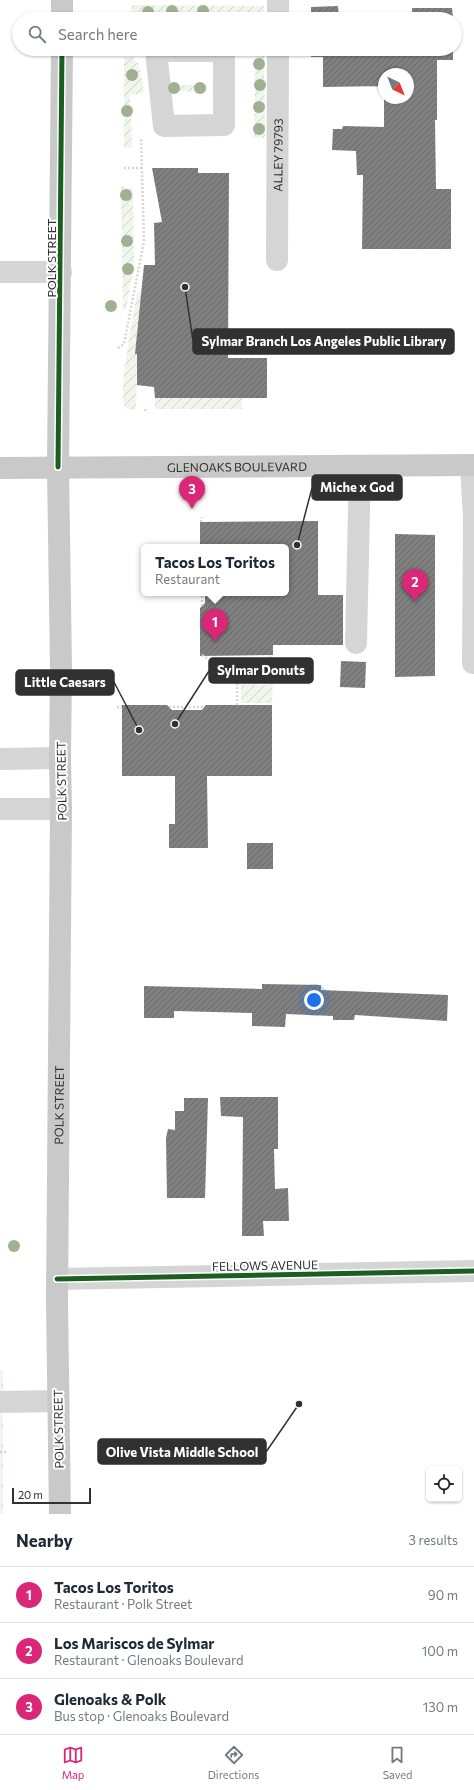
<!DOCTYPE html>
<html lang="en">
<head>
<meta charset="utf-8">
<style>
  :root { --surface:#fff; --page:#f2f2f3; --text:#1f2937; --muted:#747a83; --line:#e0e1e3; --accent:#db2777 }
  body { margin:0; font-family:Commissioner,sans-serif; background:var(--page); color:var(--text) }
  .controls { position:absolute; right:12px; bottom:12px; display:grid; overflow:hidden; border-radius:6px; box-shadow:0 1px 3px #0004 }
  .controls button { width:36px; height:36px; display:grid; place-items:center; padding:0; border:0; border-bottom:1px solid var(--line); background:var(--surface); color:var(--text); font:20px sans-serif }
  .compass { position:absolute; left:378px; top:68px; width:36px; height:36px; border-radius:50%; background:var(--surface); box-shadow:0 1px 3px #0004; rotate:137deg }
  .scale { position:absolute; left:12px; bottom:10px; width:79px; box-sizing:border-box; padding-left:4px; border:2px solid #313131; border-top:0; font-size:11px; line-height:14px; white-space:nowrap; color:#313131; -webkit-text-stroke:3px #fff; paint-order:stroke }
  .you { position:absolute; left:314px; top:1000px; width:14px; height:14px; margin:-10px; border:3px solid #fff; border-radius:50%; background:#1a73e8; box-shadow:0 0 0 6px #1a73e833 }
  .badge { display:grid; place-items:center; width:26px; height:26px; border-radius:50%; background:var(--accent); color:#fff; font-size:13px; font-weight:700 }
  .pin { position:absolute; translate:-50% -33px; filter:drop-shadow(0 1px 2px #0008) }
  .pin::after { content:''; position:absolute; top:21px; width:14px; height:12px; background:inherit; clip-path:polygon(0 0,100% 0,50% 100%) }
  .popup { position:absolute; left:141px; top:544px; width:148px; height:52px; box-sizing:border-box; display:grid; place-content:center; border-radius:6px; background:var(--surface); filter:drop-shadow(0 1px 3px #0005); font-size:13px; white-space:nowrap; color:var(--muted) }
  .popup b { font-size:15px; color:var(--text) }
  .popup::after { content:''; position:absolute; left:50%; top:100%; margin-left:-8px; border:8px solid transparent; border-top-color:var(--surface) }
  .list { margin:0; padding:0; list-style:none }
  h2 { display:flex; justify-content:space-between; align-items:center; height:52px; margin:0; padding:0 16px; font-size:17px }
  h2 small { font-size:13px; font-weight:400; color:var(--muted) }
  .list li { display:grid; grid-template-columns:26px 1fr auto; gap:12px; align-items:center; box-sizing:border-box; height:56px; padding:0 16px; border-top:1px solid var(--line) }
  .list b { display:block; font-size:15px; white-space:nowrap }
  .list p { margin:0; font-size:13px; white-space:nowrap; color:var(--muted) }
  .list em { font-size:13px; font-style:normal; color:var(--muted) }
  .icon { flex:none; width:22px; height:22px; fill:none; stroke:currentColor; stroke-width:2; stroke-linecap:round; stroke-linejoin:round }
  .map { position:relative; flex:none; width:474px; height:1514px; overflow:hidden }
  .search { position:absolute; background:var(--surface); box-shadow:0 1px 3px #0004; left:12px; right:12px; top:12px; height:44px; display:flex; align-items:center; gap:10px; box-sizing:border-box; padding:0 14px; border-radius:22px; color:var(--muted); font-size:15px }
  .sheet { height:220px; background:var(--surface) }
  nav { display:flex; justify-content:space-around; align-items:center; box-sizing:border-box; height:56px; border-top:1px solid var(--line); background:var(--surface); font-size:11px; color:var(--muted) }
  nav a { display:grid; justify-items:center; gap:2px }
  nav .on { color:var(--accent) }
  .map>svg:first-child { display:block }
  .park { fill:url(#park-tufts) }
  .garden { fill:url(#garden-furrows) }
  .building { fill:url(#building-hatch); fill-rule:evenodd }
  .lines { fill:none; stroke-linecap:round; stroke-linejoin:round }
  .path { stroke:#d5d5d5; stroke-width:2.5; stroke-dasharray:2 2; stroke-linecap:butt }
  .minor { stroke:#d5d5d5; stroke-width:22 }
  .major { stroke:#c9c9c9; stroke-width:22 }
  .cycleway-casing { stroke:#fff; stroke-width:8 }
  .cycleway { stroke:#1b5e20; stroke-width:5 }
  .tree { fill:#9fb093 }
  .labels { text-anchor:middle; dominant-baseline:central; stroke-width:4; stroke-linejoin:round; paint-order:stroke }
  .street-label { font-size:12px; fill:#313131; stroke:#fff }
  .leader { fill:none; stroke:#313131; stroke-width:1.5 }
  .callout-dot { fill:#313131; stroke:#fff; stroke-width:1.5 }
  .callout { fill:#313131; stroke:#313131; stroke-width:1.5 }
  .callout-label { font-size:13px; text-anchor:middle; font-weight:bold; fill:#fff }
</style>
</head>
<body>
<div class="map">
<svg width="474" height="1514" viewBox="0 0 474 1514">
  <defs>
    <pattern id="park-tufts" width="24" height="20" patternUnits="userSpaceOnUse"><rect width="24" height="20" fill="#f1f6ed"/><path d="M3 7l-1-3M5 7V3M7 7l1-3M15 17l-1-3M17 17v-4M19 17l1-3" fill="none" stroke="#cfd3cc"/></pattern>
    <pattern id="garden-furrows" width="10" height="10" patternUnits="userSpaceOnUse"><rect width="10" height="10" fill="#f1f6ed"/><path d="M-1 1l2-2M0 10L10 0M9 11l2-2" fill="none" stroke="#cfd3cc"/></pattern>
    <pattern id="building-hatch" width="6" height="6" patternUnits="userSpaceOnUse"><rect width="6" height="6" fill="#808080"/><path d="M-1 1l2-2M0 6l6-6M5 7l2-2" fill="none" stroke="#696969"/></pattern>
  </defs>
  <rect width="100%" height="100%" fill="#fff"/>
  <path class="park" d="M0 1370H3V1514H0Z"/>
  <path class="garden" d="M131 5 264 6V19H236V17H166L163 19H133Z
    M255 49H264L265 138H254Z
    M124 57H134L135 63H139L144 93 130 95 132 148H124Z
    M168 85H207V92L168 91Z
    M124 186V189H133L134 264 126 310 123 309 121 187Z
    M142 290 135 354H137L136 409C132 410 128 410 125 407 117 394 134 312 137 294Z
    M155 398H242V409H155Z
    M269 655H273L272 710H269V703H241V685H269Z"/>
  <path class="building" d="M338 6 339 18 347 19H311V7Z
    M412 8H452L453 19H412Z
    M311 49H453V60H437V120H435L436 189H451V249H362L363 175H357L356 151 332 150 333 129H342L343 126 384 127V86L323 87V57H311ZM384 74H408V98H384Z
    M152 168H198V173H229L228 358H267V398H155L154 387 137 385V354H135L144 265H155L154 223 162 222Z
    M318 521V595H343V645H273V655L200 656V608L205 603V593H286V547H200V522Z
    M395 534 435 535V676L395 677Z
    M341 661 366 662 365 688 340 687Z
    M122 705H167L172 710H202L206 705H272V776H207L208 848H169V824H175V776H122Z
    M247 843H273V869H247Z
    M262 984 321 985V990L448 995 447 1021 355 1015 354 1020H333V1016L286 1014 285 1027 252 1026V1013L174 1011V1018H144V986L262 989Z
    M220 1097H278V1149H274L275 1189 288 1188 289 1221H263L264 1236H242L243 1117 221 1116Z
    M184 1098H208L205 1198H167L166 1138 168 1129 175 1130V1111H184Z"/>
  <g class="lines">
    <path class="path" d="M124 168H142
      M118 348 124 344 144 241 141 137
      M145 409 146 413
      M201 522 202 517
      M202 606V593
      M202 655 237 676V707
      M117 707H122
      M169 707H204
      M0 1452H6"/>
    <g class="minor">
      <path d="M278 19V0"/>
      <path d="M154 49 156 51 164 126 224 125V51H156"/>
      <path id="s1" d="M277 260 278 49"/>
      <path d="M0 272H61"/>
      <path d="M471 466 474 518 473 663"/>
      <path d="M356 643 360 466"/>
      <path d="M0 759 60 758"/>
      <path d="M0 809H61"/>
      <path d="M57 1279 474 1271"/>
      <path d="M0 1402 58 1401"/>
    </g>
    <g class="major">
      <path d="M62 19V0"/>
      <path id="s2" d="M0 468 474 465"/>
      <path id="s3" d="M60 1514 57 1302 61 809 60 758 61 668 58 467 62 49"/>
    </g>
    <g class="cycleway-casing">
      <path id="cycleway" d="M58 467 62 49
        M57 1279 474 1271"/>
    </g>
    <use href="#cycleway" class="cycleway"/>
  </g>
  <g class="tree">
    <circle cx="172" cy="11" r="6"/>
    <circle cx="203" cy="11" r="6"/>
    <circle cx="148" cy="12" r="6"/>
    <circle cx="259" cy="64" r="6"/>
    <circle cx="132" cy="75" r="6"/>
    <circle cx="260" cy="85" r="6"/>
    <circle cx="174" cy="88" r="6"/>
    <circle cx="200" cy="88" r="6"/>
    <circle cx="259" cy="107" r="6"/>
    <circle cx="127" cy="111" r="6"/>
    <circle cx="259" cy="129" r="6"/>
    <circle cx="126" cy="195" r="6"/>
    <circle cx="127" cy="241" r="6"/>
    <circle cx="128" cy="269" r="6"/>
    <circle cx="111" cy="306" r="6"/>
    <circle cx="14" cy="1246" r="6"/>
  </g>
  <g class="labels">
    <g class="street-label">
      <text stroke="none"><textPath href="#s1" startOffset="105">ALLEY 79793</textPath></text>
      <text transform="translate(51 258) rotate(-90)">POLK STREET</text>
      <text stroke="none"><textPath href="#s2" startOffset="237">GLENOAKS BOULEVARD</textPath></text>
      <text transform="translate(61 781) rotate(-91)">POLK STREET</text>
      <text stroke="none"><textPath href="#s3" startOffset="409">POLK STREET</textPath></text>
      <text transform="translate(265 1265) rotate(-1)">FELLOWS AVENUE</text>
      <text transform="translate(58 1429) rotate(-91)">POLK STREET</text>
    </g>
  </g>
  <path class="leader" d="M185 287L193 341M297 545L312 488M175 724L209 671M139 730L114 682M299 1404L266 1452"/>
  <g class="callout-dot">
    <circle cx="185" cy="287" r="4"/>
    <circle cx="297" cy="545" r="4"/>
    <circle cx="175" cy="724" r="4"/>
    <circle cx="139" cy="730" r="4"/>
    <circle cx="299" cy="1404" r="4"/>
  </g>
  <g class="callout">
    <rect x="193" y="329" width="261" height="25" rx="4"/>
    <rect x="312" y="475" width="90" height="25" rx="4"/>
    <rect x="209" y="658" width="104" height="25" rx="4"/>
    <rect x="16" y="670" width="98" height="25" rx="4"/>
    <rect x="98" y="1439" width="168" height="25" rx="4"/>
  </g>
  <g class="callout-label">
    <text x="324" y="346">Sylmar Branch Los Angeles Public Library</text>
    <text x="357" y="492">Miche x God</text>
    <text x="261" y="675">Sylmar Donuts</text>
    <text x="65" y="687">Little Caesars</text>
    <text x="182" y="1457">Olive Vista Middle School</text>
  </g>
</svg>
<div class="controls">
<button><svg class="icon" aria-label="locate" viewBox="0 0 24 24"><circle cx="12" cy="12" r="6"/><path d="M12 2v4M12 18v4M2 12h4M18 12h4"/></svg></button>
</div>
<svg class="compass" viewBox="-18 -18 36 36"><path d="M0-13l5 13h-10z" fill="#e53935"/><path d="M0 13l5-13h-10z" fill="#747a83"/></svg>
<div class="scale">20 m</div>
<div class="you"></div>
<div class="pin badge" style="left:215px;top:642px">1</div>
<div class="popup"><b>Tacos Los Toritos</b>Restaurant</div>
<div class="pin badge" style="left:415px;top:602px">2</div>
<div class="pin badge" style="left:192px;top:509px">3</div>
<div class="search"><svg class="icon" aria-label="search" viewBox="0 0 24 24"><circle cx="10" cy="10" r="6"/><path d="M15 15l6 6"/></svg>Search here</div>
</div>
<section class="sheet">
<h2>Nearby<small>3 results</small></h2>
<ul class="list">
<li><span class="badge">1</span><div><b>Tacos Los Toritos</b><p>Restaurant · Polk Street</p></div><em>90 m</em></li>
<li><span class="badge">2</span><div><b>Los Mariscos de Sylmar</b><p>Restaurant · Glenoaks Boulevard</p></div><em>100 m</em></li>
<li><span class="badge">3</span><div><b>Glenoaks &amp; Polk</b><p>Bus stop · Glenoaks Boulevard</p></div><em>130 m</em></li>
</ul>
</section>
<nav>
<a class="on"><svg class="icon" aria-label="map" viewBox="0 0 24 24"><path d="M3 6l6-2 6 2 6-2v14l-6 2-6-2-6 2zM9 4v14M15 6v14"/></svg>Map</a>
<a><svg class="icon" aria-label="directions" viewBox="0 0 24 24"><path d="M12 3l9 9-9 9-9-9zM9 14v-3h6M13 9l2 2-2 2"/></svg>Directions</a>
<a><svg class="icon" aria-label="saved" viewBox="0 0 24 24"><path d="M7 4h10v16l-5-4-5 4z"/></svg>Saved</a>
</nav>
</body>
</html>
